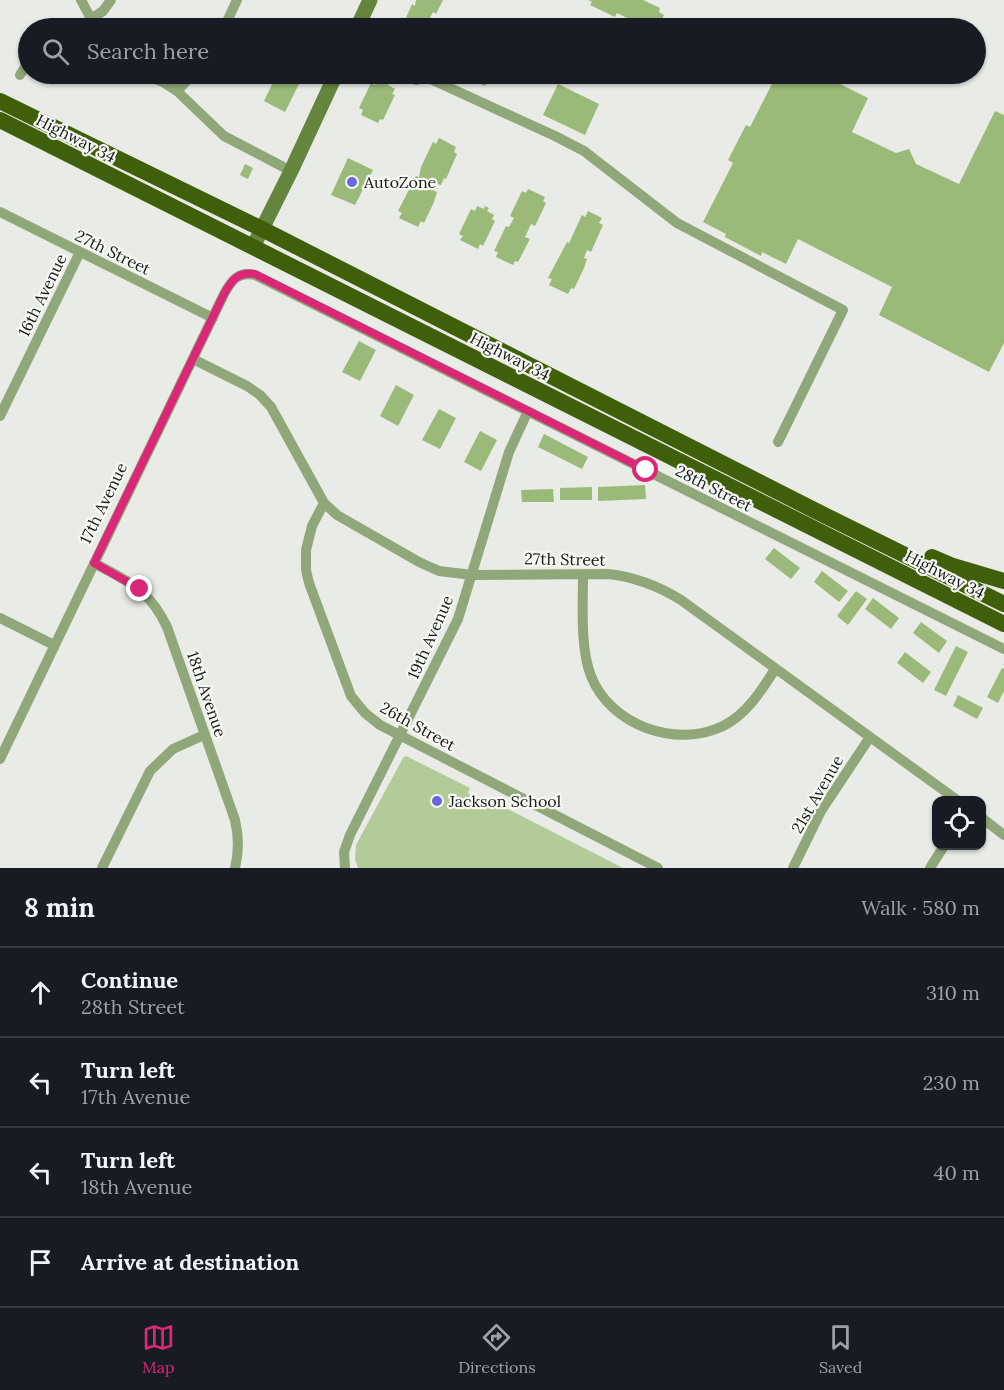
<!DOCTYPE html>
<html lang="en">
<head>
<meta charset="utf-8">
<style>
  :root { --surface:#171b24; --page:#20242c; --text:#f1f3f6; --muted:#9ea1a6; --line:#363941; --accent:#db2777 }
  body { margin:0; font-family:Lora,serif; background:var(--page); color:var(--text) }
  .controls { position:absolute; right:18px; bottom:18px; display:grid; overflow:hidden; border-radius:12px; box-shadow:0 2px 4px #0004 }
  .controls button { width:54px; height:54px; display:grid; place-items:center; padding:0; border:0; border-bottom:2px solid var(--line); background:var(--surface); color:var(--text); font:30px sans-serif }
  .stop { position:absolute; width:18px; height:18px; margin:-14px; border:4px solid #db2777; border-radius:50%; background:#fff }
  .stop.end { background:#db2777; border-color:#fff; box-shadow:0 2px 6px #0008 }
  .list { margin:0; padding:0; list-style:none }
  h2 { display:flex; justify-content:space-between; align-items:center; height:78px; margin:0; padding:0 24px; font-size:26px }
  h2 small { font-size:20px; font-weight:400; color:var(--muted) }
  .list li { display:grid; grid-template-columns:39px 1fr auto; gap:18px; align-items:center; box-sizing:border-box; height:90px; padding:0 24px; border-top:2px solid var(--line) }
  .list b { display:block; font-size:22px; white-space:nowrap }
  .list p { margin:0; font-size:20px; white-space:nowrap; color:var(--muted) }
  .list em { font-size:20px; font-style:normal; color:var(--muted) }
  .icon { flex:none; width:33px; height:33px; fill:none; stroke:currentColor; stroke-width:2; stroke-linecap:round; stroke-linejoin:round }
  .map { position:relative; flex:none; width:1004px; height:868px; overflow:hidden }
  .search { position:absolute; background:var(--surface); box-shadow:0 2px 4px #0004; left:18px; right:18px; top:18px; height:66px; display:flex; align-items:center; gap:15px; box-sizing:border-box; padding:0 21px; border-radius:33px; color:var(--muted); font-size:22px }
  .sheet { height:438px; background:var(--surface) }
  nav { display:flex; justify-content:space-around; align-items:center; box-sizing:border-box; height:84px; border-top:2px solid var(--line); background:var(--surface); font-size:16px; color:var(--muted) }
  nav a { display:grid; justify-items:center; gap:3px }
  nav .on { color:var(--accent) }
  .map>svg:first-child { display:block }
  .green { fill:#b2cb98 }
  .building { fill:#9bb979 }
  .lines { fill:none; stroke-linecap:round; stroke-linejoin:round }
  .minor { stroke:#90a779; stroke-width:10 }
  .secondary { stroke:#65853f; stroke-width:15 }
  .trunk { stroke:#405f0a; stroke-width:16 }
  .route { stroke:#db2777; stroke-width:8 }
  .poi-dot { fill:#6767e0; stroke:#f6f9f3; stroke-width:2 }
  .labels { text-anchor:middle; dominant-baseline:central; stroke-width:4.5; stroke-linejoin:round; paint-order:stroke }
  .street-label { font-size:16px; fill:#191a18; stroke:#f6f9f3 }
  .poi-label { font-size:16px; fill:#191a18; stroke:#f6f9f3; text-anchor:start }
</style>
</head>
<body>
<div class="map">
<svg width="1004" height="868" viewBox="0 0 1004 868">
  <rect width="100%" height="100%" fill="#e9ece6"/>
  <path class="green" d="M406 756 470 788 468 793 500 809 502 806 623 868H358L355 859 356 845 403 758Z"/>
  <path class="building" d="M416 0H443L436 14 433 12 429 20 432 21 429 28H399L404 18H406L412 4 415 6Z
    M588 0H643L660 8 659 12 664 15 657 28H641L625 21 627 18 617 13 615 17 590 5 592 2Z
    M277 74H304L285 112 264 101Z
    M465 74H491L485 86 464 76Z
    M777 74H820L868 98 852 132 896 153 909 149 916 164 959 184 995 111 1004 115V343L989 372 879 315 892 287 798 239 786 264 762 252 761 256 725 237 726 234 703 222 733 163 728 160 746 125 750 127Z
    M378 80 385 83 386 80 389 82 388 85 395 89 392 94 395 95 383 120 380 119 378 123 361 115 363 110 359 108 371 83 375 85Z
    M558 84 599 104 585 135 543 115Z
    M439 138 456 147 454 152 457 154 446 179 444 178 441 185 437 184 434 191 437 192 434 202 424 223 421 221 418 227 399 218 402 213 398 211 416 176 419 177 421 167 433 142 436 144Z
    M348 158 373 170 355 205 331 195Z
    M245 164 253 168 248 179 240 175Z
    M528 189 545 197 543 201 546 203 535 226 531 224 525 237 530 239 518 262 515 261 513 265 496 257 498 252 494 251 506 226 509 227 514 218 510 216 522 191 526 193Z
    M477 206 484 209 485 206 489 208 487 211 494 215 492 219 495 221 483 246 480 244 478 249 460 240 463 236 459 234 471 209 475 211Z
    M588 211 602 218 599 223 603 225 591 252 587 250 584 258 587 259 584 268 574 289 571 288 568 294 549 285 552 279 548 278 567 242 569 243 582 215 585 217Z
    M359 341 376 350 360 381 342 372Z
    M396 385 414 395 398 426 380 416Z
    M439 409 456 418 440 449 422 440Z
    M480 431 497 440 481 471 464 462Z
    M544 434 588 457 582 469 538 447Z
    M645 485 646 499 598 501V487Z
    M592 487V500H560V488Z
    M553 489 554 502H522L521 490Z
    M774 548 800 568 791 579 765 559Z
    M822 571 848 591 839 602 814 582Z
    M856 591 867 599 848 625 837 616Z
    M873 598 899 618 891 629 865 609Z
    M921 622 947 641 939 653 913 633Z
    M956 646 968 652 946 696 934 690Z
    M905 652 931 672 923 683 897 663Z
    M1002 668 1004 669V691L998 703 987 697Z
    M958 695 983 708 977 719 953 706Z"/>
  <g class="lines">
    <path class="minor" d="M81 0 96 28
      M78 28 103 11 111 0
      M224 28 237 0
      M142 74 163 82 177 91 224 136 291 171
      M402 74 416 80 424 76 555 136 584 151 677 223 843 310 778 442
      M20 75 28 62
      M177 91 193 74
      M0 212 213 318
      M193 359 247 386 260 395 271 407 324 503 337 515 419 562 439 571 472 575 608 574C635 577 657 585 681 600L957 800
      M0 416 80 252
      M324 503 312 526 306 550V570L309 583 351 696 365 713 380 725 658 868
      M94 563C129 582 149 589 167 627L235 820C239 837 239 852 235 868
      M583 575C583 605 580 648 591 676 610 725 676 749 723 726 746 715 762 690 775 669
      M0 618 54 645
      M0 759 224 294C231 281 238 271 255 275L1004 649
      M982 818 1004 835
      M102 868 150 771 173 749 204 735
      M345 868 344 852 350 835 458 619 509 452 528 411
      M793 868 821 811 870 737
      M930 868 944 846"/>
    <path class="secondary" d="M357 28 370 0
      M253 247 291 171 336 74"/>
    <path class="trunk" d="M0 101 262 229 814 510 1004 604
      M0 120 1004 624
      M932 557 953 566 1004 581"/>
  </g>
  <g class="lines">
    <path class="route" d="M140 589 94 563 224 294C231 281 238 271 255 274L646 470"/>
  </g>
  <g class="poi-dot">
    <circle cx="352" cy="182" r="6"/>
    <circle cx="437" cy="801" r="6"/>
  </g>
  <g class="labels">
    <g class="street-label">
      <text transform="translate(76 138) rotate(27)">Highway 34</text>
      <text transform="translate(113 252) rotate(26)">27th Street</text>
      <text transform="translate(42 295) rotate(-64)">16th Avenue</text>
      <text transform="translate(510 356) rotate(27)">Highway 34</text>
      <text transform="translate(714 488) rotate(27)">28th Street</text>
      <text transform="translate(103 503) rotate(-64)">17th Avenue</text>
      <text transform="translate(565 559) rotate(1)">27th Street</text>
      <text transform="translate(945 574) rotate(27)">Highway 34</text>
      <text transform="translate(430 637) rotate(-66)">19th Avenue</text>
      <text transform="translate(207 694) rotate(71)">18th Avenue</text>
      <text transform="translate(418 726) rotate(29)">26th Street</text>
      <text transform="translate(817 794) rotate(-60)">21st Avenue</text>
    </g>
    <g class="poi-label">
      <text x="364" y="182">AutoZone</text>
      <text x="449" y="801">Jackson School</text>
    </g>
  </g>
</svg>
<div class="controls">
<button><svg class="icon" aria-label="locate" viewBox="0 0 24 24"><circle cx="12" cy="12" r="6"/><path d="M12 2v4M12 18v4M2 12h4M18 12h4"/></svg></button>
</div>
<div class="stop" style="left:646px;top:470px"></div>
<div class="stop end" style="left:140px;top:589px"></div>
<div class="search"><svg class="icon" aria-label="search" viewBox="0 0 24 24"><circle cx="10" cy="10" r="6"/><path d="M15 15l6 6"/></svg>Search here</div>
</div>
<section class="sheet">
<h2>8 min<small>Walk · 580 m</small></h2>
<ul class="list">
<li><svg class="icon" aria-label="ahead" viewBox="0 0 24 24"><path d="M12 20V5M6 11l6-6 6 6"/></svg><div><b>Continue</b><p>28th Street</p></div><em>310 m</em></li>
<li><svg class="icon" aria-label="left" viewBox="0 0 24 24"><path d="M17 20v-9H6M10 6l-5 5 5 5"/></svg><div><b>Turn left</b><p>17th Avenue</p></div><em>230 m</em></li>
<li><svg class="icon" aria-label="left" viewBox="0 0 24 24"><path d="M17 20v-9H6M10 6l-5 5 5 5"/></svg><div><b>Turn left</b><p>18th Avenue</p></div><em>40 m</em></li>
<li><svg class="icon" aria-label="arrive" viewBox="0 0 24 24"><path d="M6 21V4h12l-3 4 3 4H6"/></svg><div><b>Arrive at destination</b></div></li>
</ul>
</section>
<nav>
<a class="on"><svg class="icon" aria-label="map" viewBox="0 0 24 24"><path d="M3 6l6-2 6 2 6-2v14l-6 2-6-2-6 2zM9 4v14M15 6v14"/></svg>Map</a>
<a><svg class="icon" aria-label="directions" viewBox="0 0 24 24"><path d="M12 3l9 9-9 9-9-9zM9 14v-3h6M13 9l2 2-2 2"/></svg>Directions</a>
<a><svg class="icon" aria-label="saved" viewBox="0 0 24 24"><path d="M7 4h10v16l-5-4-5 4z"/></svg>Saved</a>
</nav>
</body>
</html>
